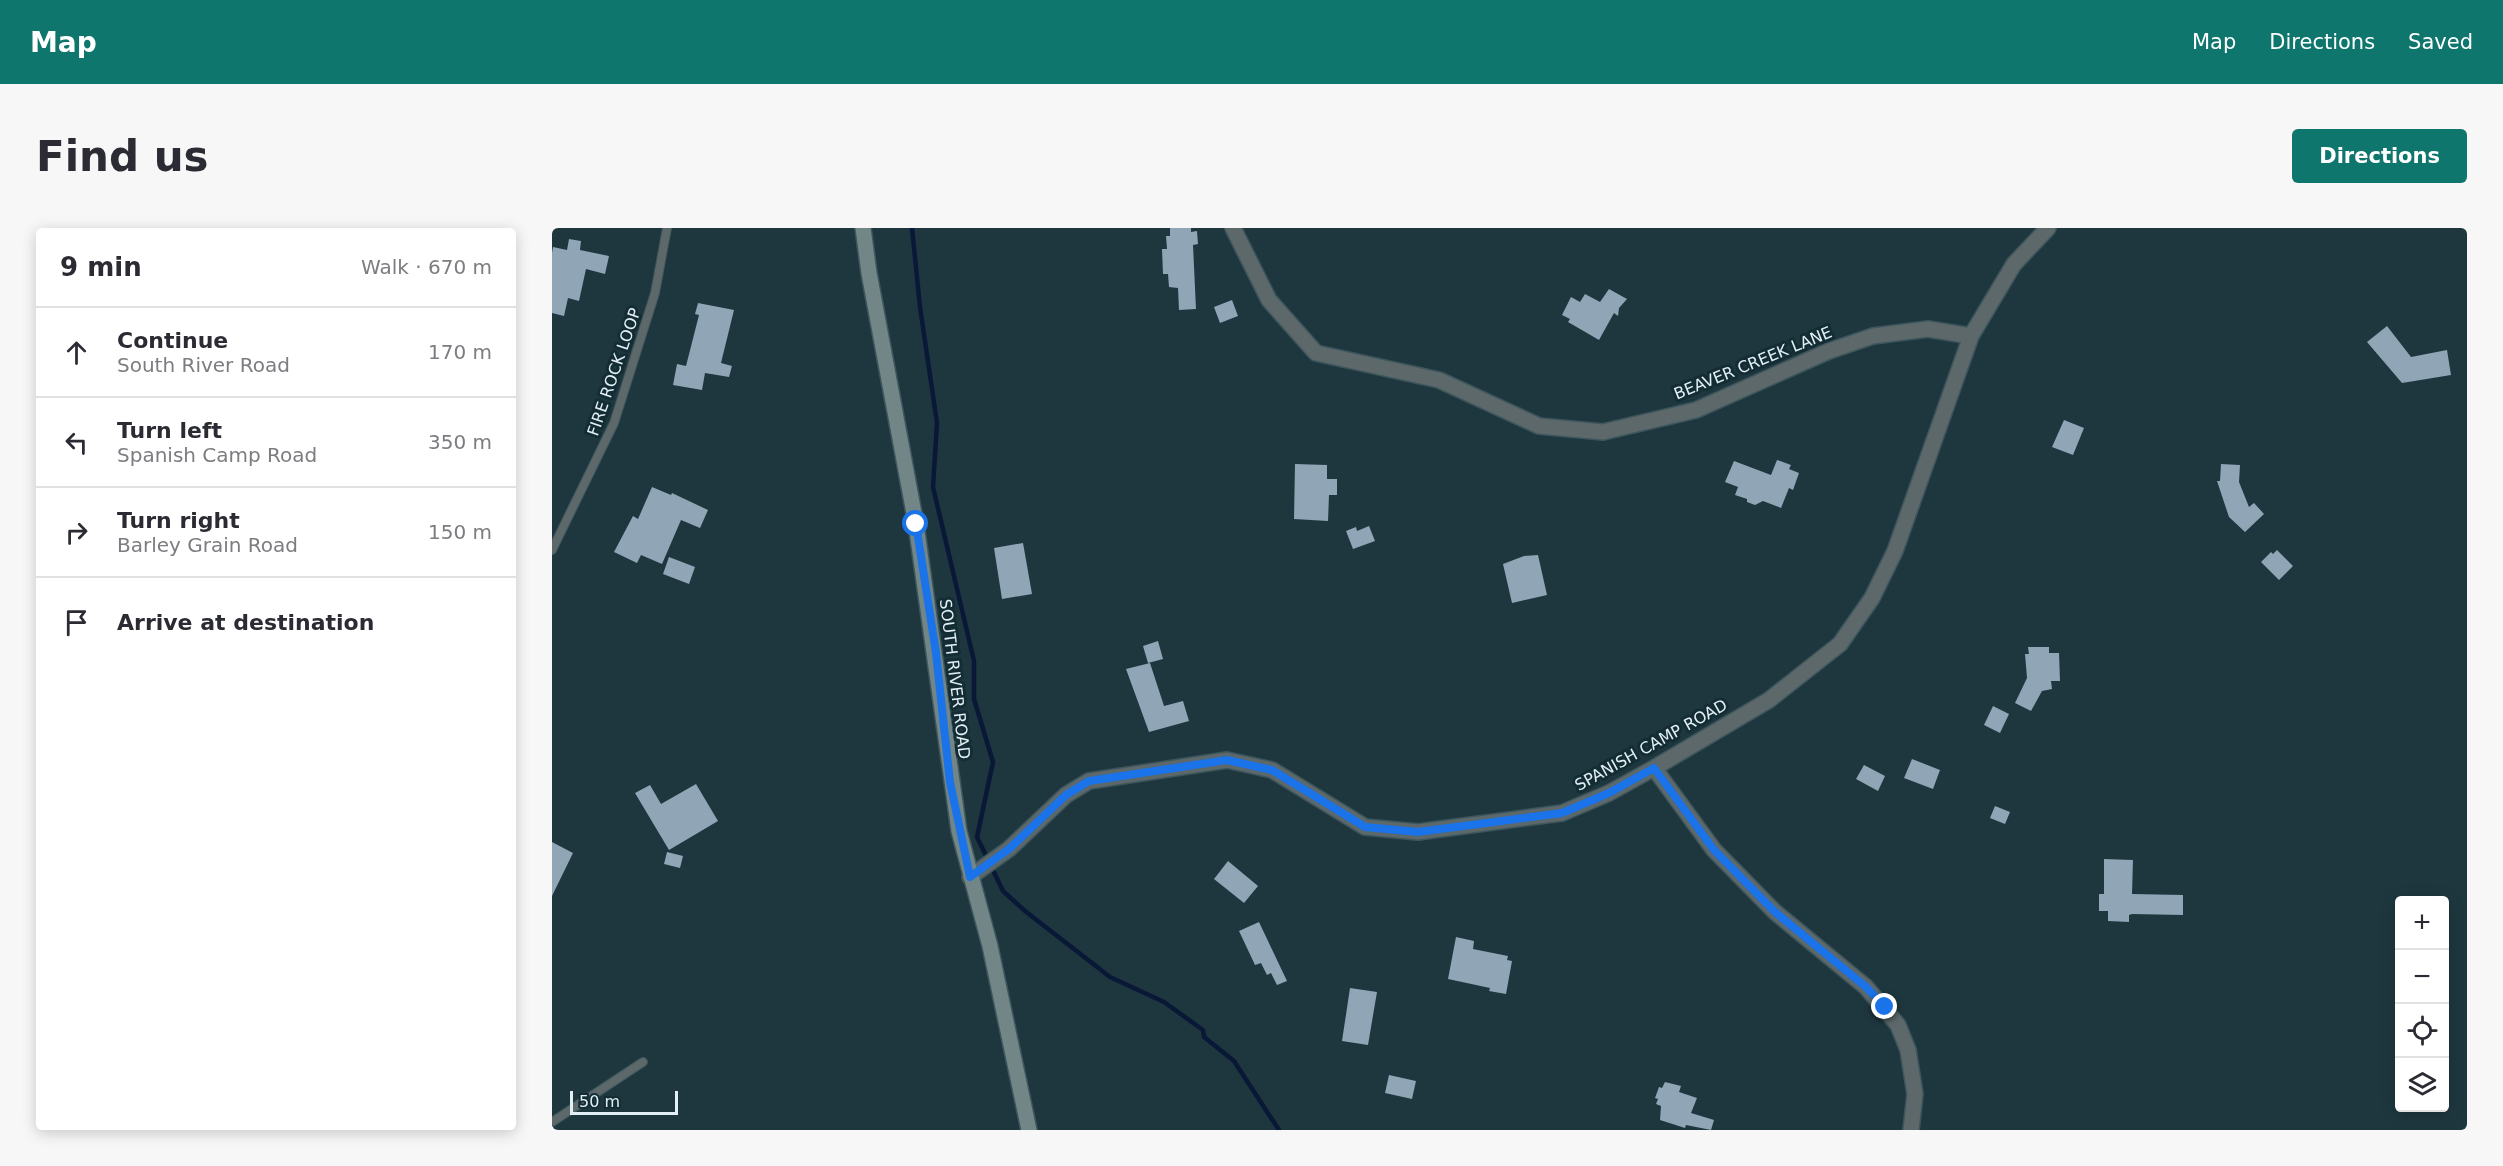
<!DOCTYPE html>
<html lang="en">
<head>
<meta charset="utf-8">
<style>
  :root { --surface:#fff; --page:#f7f7f7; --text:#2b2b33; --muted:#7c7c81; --line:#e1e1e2; --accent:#0f766e }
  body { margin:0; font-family:"DejaVu Sans",sans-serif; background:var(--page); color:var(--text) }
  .controls { position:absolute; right:18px; bottom:18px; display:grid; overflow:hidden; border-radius:6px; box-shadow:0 3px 15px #0003 }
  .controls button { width:54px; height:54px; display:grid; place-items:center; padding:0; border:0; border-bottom:2px solid var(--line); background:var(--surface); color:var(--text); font:30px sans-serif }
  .scale { position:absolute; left:18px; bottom:15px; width:108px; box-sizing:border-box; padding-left:6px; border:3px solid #e2f0f6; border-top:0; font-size:16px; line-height:21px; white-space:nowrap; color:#e2f0f6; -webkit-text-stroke:4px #142d35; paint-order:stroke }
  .stop { position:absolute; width:18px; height:18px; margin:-14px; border:4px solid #1a73e8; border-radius:50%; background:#fff }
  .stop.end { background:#1a73e8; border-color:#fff; box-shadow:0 2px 6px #0008 }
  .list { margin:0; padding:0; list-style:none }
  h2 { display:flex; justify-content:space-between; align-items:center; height:78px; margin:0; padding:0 24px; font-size:26px }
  h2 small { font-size:20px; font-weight:400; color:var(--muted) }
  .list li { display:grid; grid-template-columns:39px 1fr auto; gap:18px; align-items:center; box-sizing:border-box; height:90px; padding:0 24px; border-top:2px solid var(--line) }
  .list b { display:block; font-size:22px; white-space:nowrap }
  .list p { margin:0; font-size:20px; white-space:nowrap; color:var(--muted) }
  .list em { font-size:20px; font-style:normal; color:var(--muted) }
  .icon { flex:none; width:33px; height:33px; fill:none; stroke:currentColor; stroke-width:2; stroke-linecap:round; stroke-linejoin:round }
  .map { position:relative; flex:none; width:1915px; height:902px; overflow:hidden; border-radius:6px }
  header { display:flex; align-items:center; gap:36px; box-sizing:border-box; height:84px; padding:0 30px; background:var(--accent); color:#fff }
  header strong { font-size:28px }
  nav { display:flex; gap:33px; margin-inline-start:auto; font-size:21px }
  .intro { display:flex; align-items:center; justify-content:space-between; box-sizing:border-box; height:144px; padding:0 36px }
  h1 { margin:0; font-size:42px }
  .button { padding:15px 27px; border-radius:6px; background:var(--accent); color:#fff; font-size:21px; font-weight:700 }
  main { display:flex; gap:36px; padding:0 36px }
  aside { flex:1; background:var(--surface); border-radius:6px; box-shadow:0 3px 15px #0003 }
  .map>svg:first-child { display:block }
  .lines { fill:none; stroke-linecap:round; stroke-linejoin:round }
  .stream { stroke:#081836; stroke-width:4.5 }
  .building { fill:#90a5b6 }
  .lane-casing { stroke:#3d555c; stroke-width:10 }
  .street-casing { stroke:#3d555c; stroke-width:18 }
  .secondary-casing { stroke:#3d555c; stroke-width:18 }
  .lane { stroke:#5c6869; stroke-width:8 }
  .street { stroke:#5c6869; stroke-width:15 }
  .secondary { stroke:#728687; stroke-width:15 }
  .route { stroke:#1a73e8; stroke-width:8 }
  .labels { text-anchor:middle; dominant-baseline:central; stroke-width:6; stroke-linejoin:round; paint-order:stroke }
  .street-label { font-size:16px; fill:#e2f0f6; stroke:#142d35 }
</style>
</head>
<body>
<header>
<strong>Map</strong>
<nav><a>Map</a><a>Directions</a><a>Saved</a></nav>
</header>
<div class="intro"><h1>Find us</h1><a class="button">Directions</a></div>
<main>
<aside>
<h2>9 min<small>Walk · 670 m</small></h2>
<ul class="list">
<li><svg class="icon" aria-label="ahead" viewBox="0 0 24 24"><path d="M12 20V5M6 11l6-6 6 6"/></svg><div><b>Continue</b><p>South River Road</p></div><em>170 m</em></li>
<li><svg class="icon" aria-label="left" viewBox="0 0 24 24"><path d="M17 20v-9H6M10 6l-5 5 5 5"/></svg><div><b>Turn left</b><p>Spanish Camp Road</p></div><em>350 m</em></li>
<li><svg class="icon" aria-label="right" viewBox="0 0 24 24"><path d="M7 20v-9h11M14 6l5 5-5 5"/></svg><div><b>Turn right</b><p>Barley Grain Road</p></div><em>150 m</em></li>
<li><svg class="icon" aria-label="arrive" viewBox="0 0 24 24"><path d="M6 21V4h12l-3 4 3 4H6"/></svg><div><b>Arrive at destination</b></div></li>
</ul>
</aside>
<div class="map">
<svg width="1915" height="902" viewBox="0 0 1915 902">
  <rect width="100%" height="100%" fill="#1e373f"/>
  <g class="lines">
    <path class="stream" d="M360 0 368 79 385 195 381 259 422 433V471L441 534 425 609 451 663 473 683 558 749 612 774 651 802 652 809 682 833 727 902"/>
  </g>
  <path class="building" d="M618 0H639V4L645 3 646 16 641 17 644 81 627 82 626 60 617 59 616 46H611L610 21H615L614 8H618Z
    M17 11 29 13 28 22 57 28 53 46 34 41 27 73 16 70 12 88 0 85V25L1 19 15 22Z
    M1057 61 1075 71 1067 80 1066 88 1062 85 1047 112 1016 94 1018 91 1010 87 1019 69 1028 74 1033 66 1048 74Z
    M680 72 686 88 668 95 662 79Z
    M146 75 182 82 169 135 180 138 177 149 153 145 150 162 121 157 125 136 134 138 147 87 143 86Z
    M1835 98 1859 129 1895 122 1899 147 1850 155 1815 114Z
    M1512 192 1532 200 1521 227 1500 219Z
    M1225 232 1239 237 1237 241 1247 245 1241 262 1237 260 1229 280 1211 273 1203 277 1195 274V271L1183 267 1186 259 1173 254 1182 233 1219 247Z
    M743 236 775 237V251H785V267H777L776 293 742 291Z
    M1669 236 1688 237 1687 254 1697 279 1702 275 1712 286 1693 304 1677 289 1665 253H1668Z
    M100 259 119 267 120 265 156 282 148 300 129 292 110 336 89 327 85 335 62 324 81 288 86 291Z
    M817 298 823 313 801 321 794 303 804 299 805 303Z
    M471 315 480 366 450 371 442 320Z
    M1725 322 1741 338 1727 352 1709 334 1719 324 1721 326Z
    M986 327 995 367 960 375 951 336 972 328Z
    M117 329 143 339 137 356 111 346Z
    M606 413 611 431 596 435 591 418Z
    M1476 419H1497V425H1507L1508 453H1499L1500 461 1490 463 1479 483 1463 475 1475 450 1473 426H1477Z
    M598 435 612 478 631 473 637 493 597 504 574 441Z
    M1441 478 1457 486 1448 505 1432 497Z
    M1360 531 1388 542 1381 561 1352 550Z
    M1312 537 1333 548 1326 563 1304 551Z
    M144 556 166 593 117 622 83 565 98 557 109 576Z
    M1443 578 1458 584 1453 596 1438 590Z
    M0 614 21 625 0 668Z
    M115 624 131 628 128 640 112 636Z
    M1552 631 1581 632 1580 666 1631 667V687L1580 686 1577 687V694L1556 693V683H1547V666H1552Z
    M676 633 706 658 692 675 662 651Z
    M707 694 735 753 725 757 719 745 715 747 709 735 703 737 687 703Z
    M904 709 922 713 921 721 956 728 955 732 960 733 954 766 937 763 938 760 896 751Z
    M798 760 825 764 816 817 790 813Z
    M837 847 864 853 860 871 833 865Z
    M1113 854 1129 858 1127 864 1145 870 1139 885 1162 892 1159 902 1134 897 1133 900 1108 892 1109 878 1104 876 1106 871 1103 870 1107 859 1110 860Z"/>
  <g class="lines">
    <g class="lane-casing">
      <path id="lane" d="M0 322 62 195 103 65 115 0
        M0 894 91 834"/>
    </g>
    <g class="street-casing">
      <path id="street" d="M681 0 717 72 764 125 887 152 987 198 1051 204 1144 182 1277 123 1321 108 1376 101 1419 108
        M1102 540 1162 622 1223 684 1314 759 1346 797 1356 822 1363 866 1359 902
        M418 649 457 621 514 567 537 553 675 532 720 542 813 599 866 604 1010 585 1057 565 1102 540 1217 472 1288 416 1320 370 1343 323 1419 108 1462 36 1496 0"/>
    </g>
    <g class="secondary-casing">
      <path id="secondary" d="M311 0 317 45 364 296 407 603 438 718 477 902"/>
    </g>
    <use href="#lane" class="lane"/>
    <use href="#street" class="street"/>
    <use href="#secondary" class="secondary"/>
  </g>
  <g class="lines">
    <path class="route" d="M364 296 384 425 398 554 418 649 457 621 514 567 537 553 675 532 720 542 813 599 866 604 1010 585 1057 565 1102 540 1162 622 1223 684 1314 759 1333 779"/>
  </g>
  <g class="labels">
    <g class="street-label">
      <text transform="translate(1201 135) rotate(-22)">BEAVER CREEK LANE</text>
      <text transform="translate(62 144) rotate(-71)">FIRE ROCK LOOP</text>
      <text transform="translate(403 451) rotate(83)">SOUTH RIVER ROAD</text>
      <text transform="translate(1099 517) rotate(-29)">SPANISH CAMP ROAD</text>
    </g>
  </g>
</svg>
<div class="controls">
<button>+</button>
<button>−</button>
<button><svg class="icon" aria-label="locate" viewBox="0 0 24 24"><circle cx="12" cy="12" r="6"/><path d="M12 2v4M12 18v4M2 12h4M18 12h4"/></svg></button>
<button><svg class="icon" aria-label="layers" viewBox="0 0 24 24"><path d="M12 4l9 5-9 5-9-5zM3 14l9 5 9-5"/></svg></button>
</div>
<div class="scale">50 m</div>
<div class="stop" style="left:364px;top:296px"></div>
<div class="stop end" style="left:1333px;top:779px"></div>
</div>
</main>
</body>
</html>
